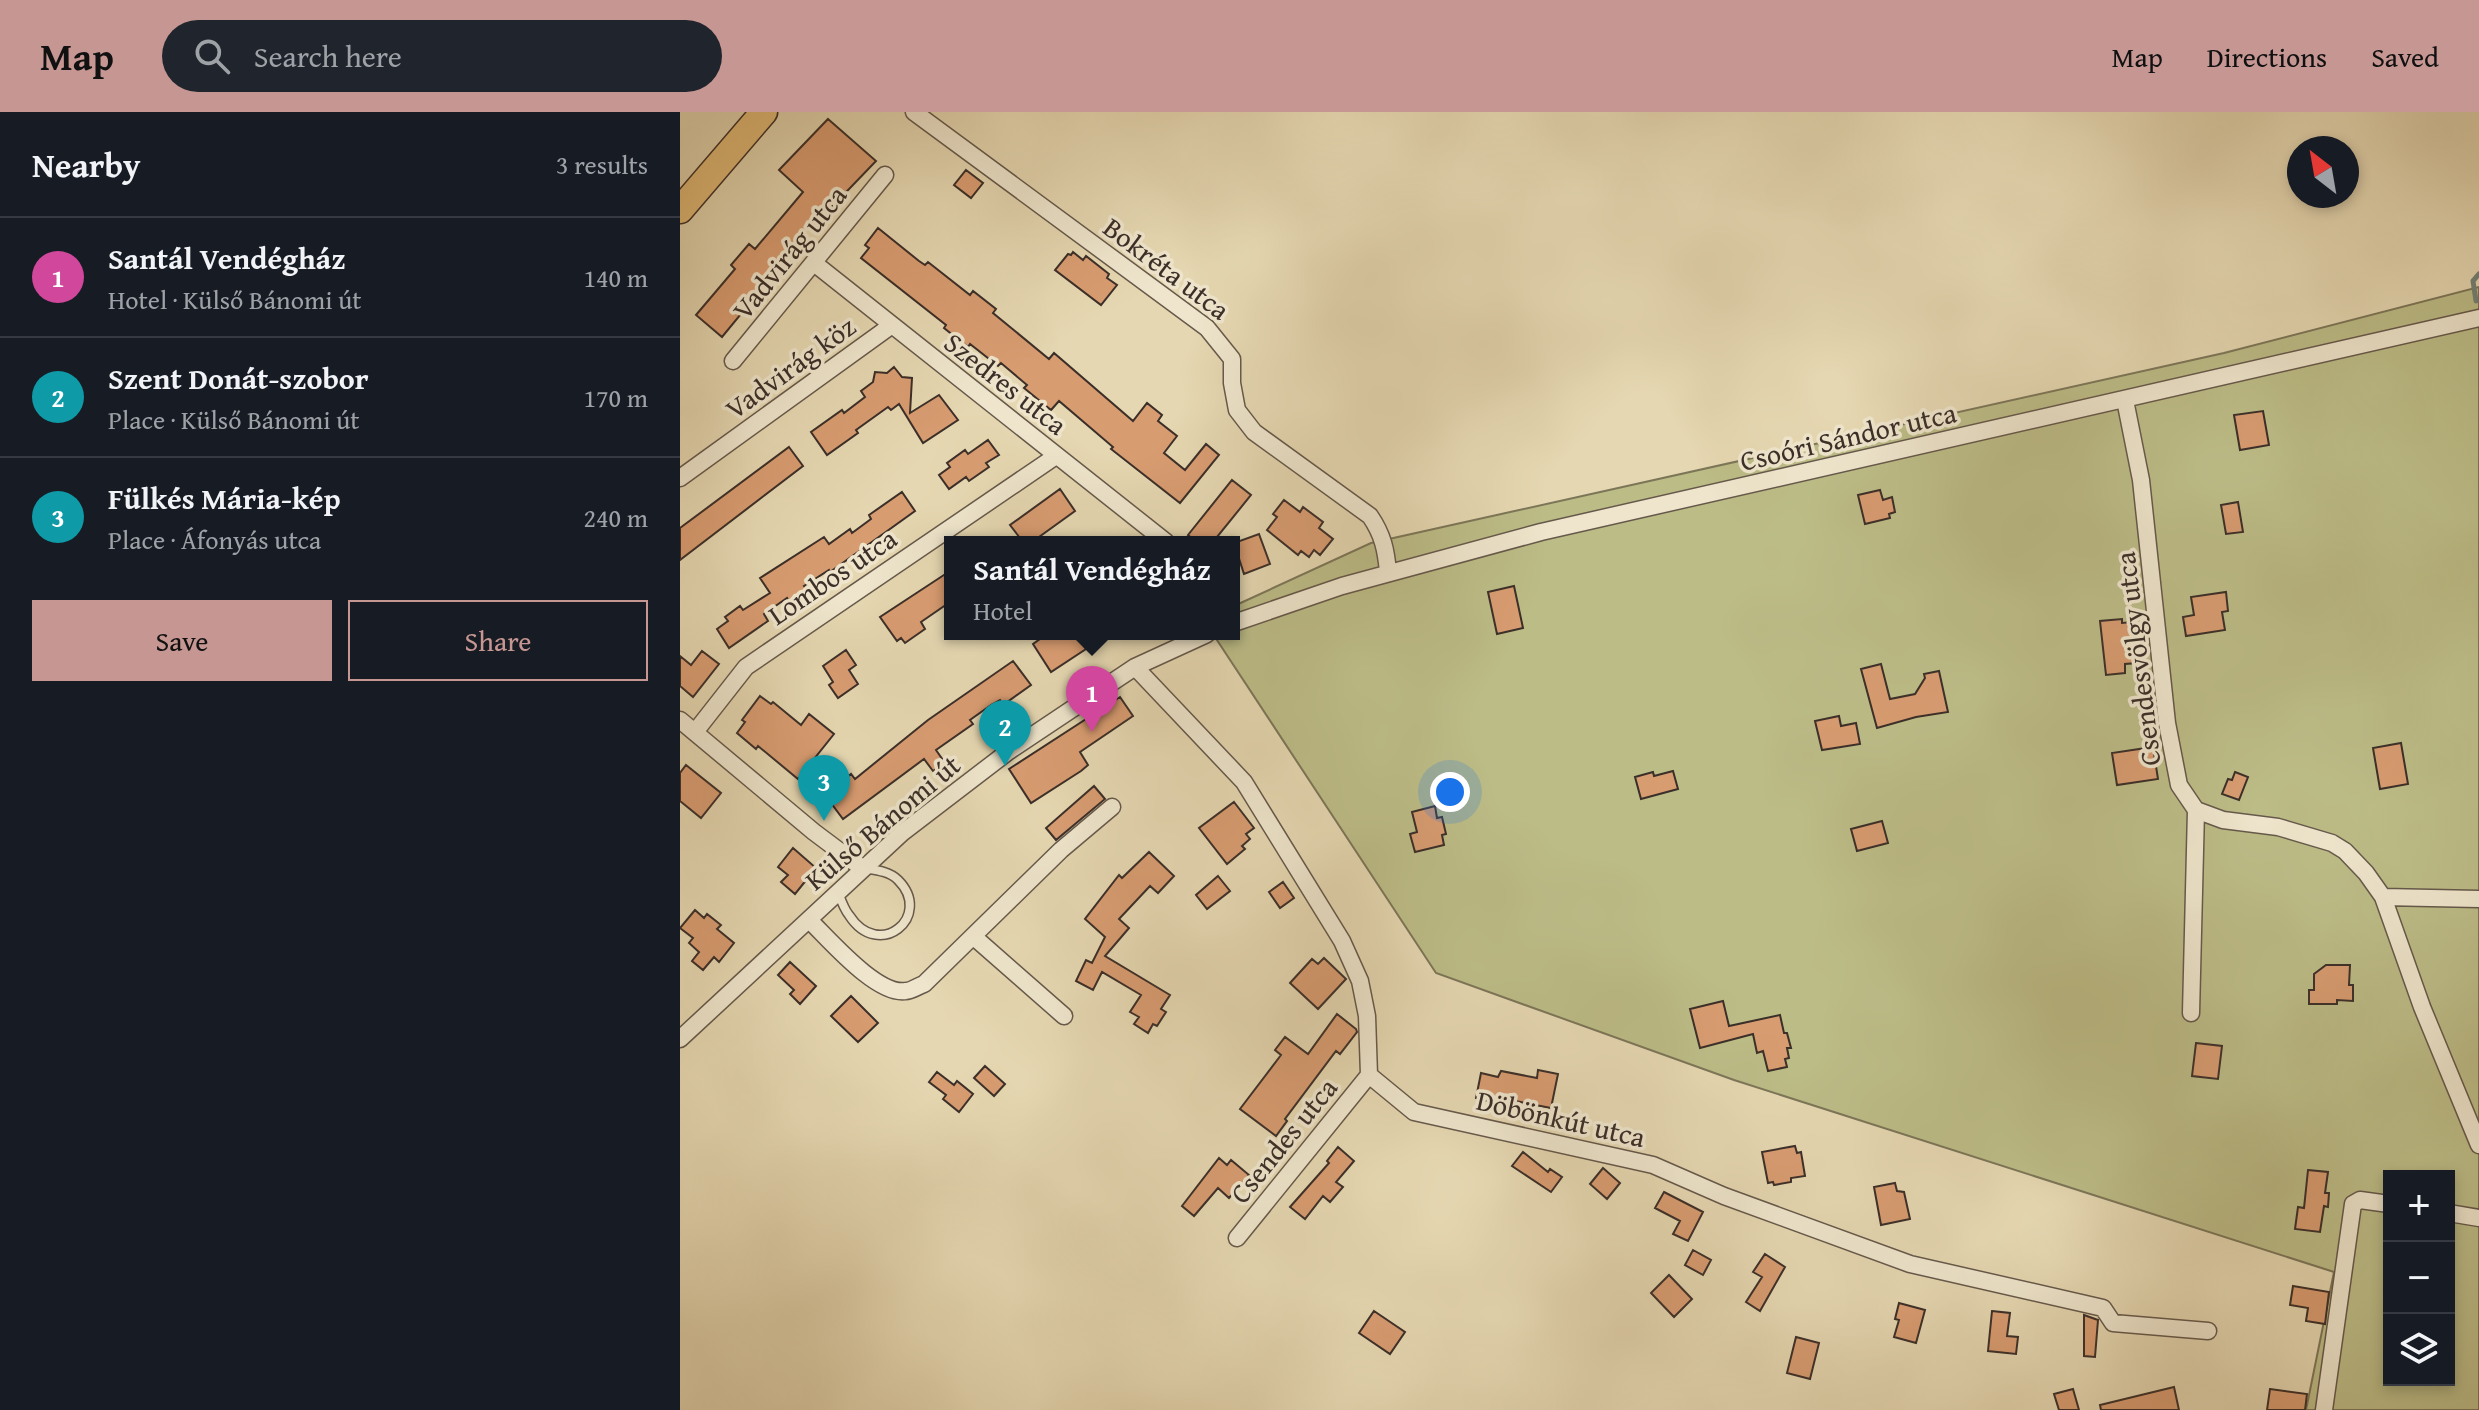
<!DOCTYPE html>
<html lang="en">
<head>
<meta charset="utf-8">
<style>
  :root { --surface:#171b24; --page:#20242c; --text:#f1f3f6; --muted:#9ea1a6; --line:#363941; --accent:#c59692 }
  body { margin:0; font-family:"Gentium Book Plus",serif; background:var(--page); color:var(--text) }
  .controls { position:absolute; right:24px; bottom:24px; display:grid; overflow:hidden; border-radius:0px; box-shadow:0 4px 12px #0003 }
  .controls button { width:72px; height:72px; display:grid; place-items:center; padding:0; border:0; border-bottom:2px solid var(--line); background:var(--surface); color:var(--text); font:40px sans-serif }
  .compass { position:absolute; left:1607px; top:24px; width:72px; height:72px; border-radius:50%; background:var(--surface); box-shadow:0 4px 12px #0003; rotate:329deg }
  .you { position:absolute; left:770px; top:680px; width:28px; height:28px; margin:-20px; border:6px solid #fff; border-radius:50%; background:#1a73e8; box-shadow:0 0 0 12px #1a73e833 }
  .badge { display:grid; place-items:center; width:52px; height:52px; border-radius:50%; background:var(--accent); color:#fff; font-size:26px; font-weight:700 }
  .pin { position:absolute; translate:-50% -66px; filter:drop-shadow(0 2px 4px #0008) }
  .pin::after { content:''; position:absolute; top:42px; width:28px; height:24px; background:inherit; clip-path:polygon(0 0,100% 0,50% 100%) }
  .popup { position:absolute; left:264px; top:424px; width:296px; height:104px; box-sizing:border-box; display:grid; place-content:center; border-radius:0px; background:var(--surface); filter:drop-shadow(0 2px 6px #0005); font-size:26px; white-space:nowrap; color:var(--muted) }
  .popup b { font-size:30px; color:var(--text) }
  .popup::after { content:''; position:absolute; left:50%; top:100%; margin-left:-16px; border:16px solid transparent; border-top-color:var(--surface) }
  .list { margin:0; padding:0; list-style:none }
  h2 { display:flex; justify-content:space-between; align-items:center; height:104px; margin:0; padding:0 32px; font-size:34px }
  h2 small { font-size:26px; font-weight:400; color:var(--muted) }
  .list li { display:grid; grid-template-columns:52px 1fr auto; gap:24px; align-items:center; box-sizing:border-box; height:120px; padding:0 32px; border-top:2px solid var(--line) }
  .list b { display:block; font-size:30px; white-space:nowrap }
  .list p { margin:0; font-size:26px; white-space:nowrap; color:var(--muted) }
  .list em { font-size:26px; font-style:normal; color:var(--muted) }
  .actions { display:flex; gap:16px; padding:24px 32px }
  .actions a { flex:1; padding:18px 0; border:2px solid var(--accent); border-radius:0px; text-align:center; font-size:28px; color:var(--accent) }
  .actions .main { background:var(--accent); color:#111 }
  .icon { flex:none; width:44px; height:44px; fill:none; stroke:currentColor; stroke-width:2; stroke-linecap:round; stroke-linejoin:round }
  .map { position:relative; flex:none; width:1799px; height:1298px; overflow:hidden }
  header { display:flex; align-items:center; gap:48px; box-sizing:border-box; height:112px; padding:0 40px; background:var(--accent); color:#111 }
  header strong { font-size:38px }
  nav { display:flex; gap:44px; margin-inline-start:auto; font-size:28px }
  .search { width:560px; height:72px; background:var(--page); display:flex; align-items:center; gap:20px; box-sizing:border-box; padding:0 28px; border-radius:44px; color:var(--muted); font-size:30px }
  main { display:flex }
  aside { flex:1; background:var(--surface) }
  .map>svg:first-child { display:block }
  .green { fill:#bcbc87; stroke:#7c7658; stroke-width:2; fill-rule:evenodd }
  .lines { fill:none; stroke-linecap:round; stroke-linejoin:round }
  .stream { stroke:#728276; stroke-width:5 }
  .building { fill:#d89c71; stroke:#3b2f29; stroke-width:2 }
  .service-casing { stroke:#66594b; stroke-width:11 }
  .minor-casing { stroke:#66594b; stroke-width:19 }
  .primary-casing { stroke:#3b2f29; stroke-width:29 }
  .service { stroke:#eee5cc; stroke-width:8 }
  .minor { stroke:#eee5cc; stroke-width:16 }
  .primary { stroke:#e2bc78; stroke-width:26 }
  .labels { text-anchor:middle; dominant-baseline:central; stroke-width:7; stroke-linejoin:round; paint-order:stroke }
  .street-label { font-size:28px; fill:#3b2f29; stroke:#eee5cc }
</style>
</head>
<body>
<header>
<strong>Map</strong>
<div class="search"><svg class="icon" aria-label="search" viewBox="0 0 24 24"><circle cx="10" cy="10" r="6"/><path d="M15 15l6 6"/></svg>Search here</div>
<nav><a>Map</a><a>Directions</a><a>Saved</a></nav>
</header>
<main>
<aside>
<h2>Nearby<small>3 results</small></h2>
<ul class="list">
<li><span class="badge" style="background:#d1479c">1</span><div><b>Santál Vendégház</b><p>Hotel · Külső Bánomi út</p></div><em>140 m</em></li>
<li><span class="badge" style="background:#0f9aa8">2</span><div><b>Szent Donát-szobor</b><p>Place · Külső Bánomi út</p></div><em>170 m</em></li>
<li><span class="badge" style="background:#0f9aa8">3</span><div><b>Fülkés Mária-kép</b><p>Place · Áfonyás utca</p></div><em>240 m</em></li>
</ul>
<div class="actions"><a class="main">Save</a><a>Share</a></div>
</aside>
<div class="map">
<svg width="1799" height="1298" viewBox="0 0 1799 1298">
  <rect width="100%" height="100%" fill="#e5d7b1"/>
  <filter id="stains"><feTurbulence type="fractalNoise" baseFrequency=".0025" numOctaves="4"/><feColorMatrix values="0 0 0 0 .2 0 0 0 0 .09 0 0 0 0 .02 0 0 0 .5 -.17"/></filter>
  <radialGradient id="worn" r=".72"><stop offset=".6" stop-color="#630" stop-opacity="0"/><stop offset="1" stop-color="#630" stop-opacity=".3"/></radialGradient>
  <path class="green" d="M1799 175V1298H1626L1654 1160 1054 968 756 861 533 522H554V494L691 431 1544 241ZM1709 1064H1769V1268H1709Z"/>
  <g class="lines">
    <path class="stream" d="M1796 189 1793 169 1799 162"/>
  </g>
  <path class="building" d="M148 7 196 49 147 100 142 97 94 153 98 157 42 225 16 203 55 157 51 153 69 132 75 137 123 80 99 58Z
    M286 58 303 71 291 86 274 73Z
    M198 116 239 149 245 153 248 150 290 183 293 179 316 197 313 201 369 247 374 241 453 309 467 291 482 303 478 309 497 324 484 341 505 358 526 332 539 343 500 391 431 337 433 335 379 289 371 298 344 276 347 273 321 251 318 254 290 232 288 235 264 216 266 213 181 146 189 136 185 133Z
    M393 140 403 148 406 144 429 162 427 166 437 173 421 193 375 158 388 142 391 143Z
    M214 255 222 265 232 266 230 301 259 283 278 308 243 331 219 292 211 298 208 295 176 318 178 321 147 343 131 320 162 298 164 301 185 285 181 279 193 270 195 260 207 261Z
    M1583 299 1589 333 1560 338 1554 303Z
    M308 328 319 343 306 351 309 355 289 369 286 365 269 377 259 363 270 355 267 351 285 338 288 342Z
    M109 335 123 354 0 448V416Z
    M552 368 571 383 533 430H517L508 423Z
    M380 377 395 399 352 430H343L330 413Z
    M1200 378 1203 388 1212 385 1215 400 1209 402 1210 406 1185 412 1178 383Z
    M222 380 235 399 150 460 149 458 124 474 128 480 110 492 107 486 84 502 88 509 49 536 37 517 48 509 45 505 60 494 63 498 90 481 80 466 144 425 149 432 170 417 172 421 191 407 189 403Z
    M604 388 620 400 623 395 643 410 639 416 653 427 640 443 634 438 629 445 621 439 618 443 587 418 597 405 593 402Z
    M1558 390 1563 420 1546 422 1541 393Z
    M579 422 590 452 564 462 554 431Z
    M270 459V490L241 510 245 517 225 531 221 526 217 529 200 505Z
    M834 474 843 516 817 522 808 480Z
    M1546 480 1548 499 1542 500 1545 518 1506 524 1503 505 1514 503 1511 485Z
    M1442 507V511L1453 510 1457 551 1445 552V561L1426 563 1420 509Z
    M367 522H396L406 537 371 560 353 532Z
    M166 538 176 553 169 558 178 572 158 586 149 573 153 570 143 554Z
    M22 539 39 552 13 585 0 574V544L11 553Z
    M333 549 351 573 323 593 320 588 311 593 290 608 293 612 256 638 265 651 253 659 244 647 163 707 145 683 171 662 175 667 248 608Z
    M1201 552 1210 587 1235 582 1245 566 1244 562 1259 559 1268 600 1236 605 1197 616 1181 557Z
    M80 584 91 592 93 590 121 613 129 602 154 622 118 667 78 634 76 637 57 621 65 610 62 608Z
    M440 585 453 604 400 640 408 653 401 659 351 691 329 657Z
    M1159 604 1161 614 1176 611 1180 632 1142 638 1135 609Z
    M1721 631 1728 672 1700 677 1693 636Z
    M1473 635 1478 667 1437 673 1432 641Z
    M6 653 41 681 21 706 0 689V661Z
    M993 659 998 677 961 687 955 665 973 660 974 664Z
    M1555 660 1568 665 1559 688 1542 682 1548 667 1552 668Z
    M414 674 425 687 376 728 366 716Z
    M554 690 574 716 566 722 570 727 562 734 565 737 547 752 519 716Z
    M755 694 757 706 762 705 766 722 762 723 764 733 735 740 730 722 737 720 732 700Z
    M1202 709 1208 731 1177 739 1171 717Z
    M113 736 136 756 115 782 101 770 108 763 98 755Z
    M469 740 494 764 478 781 470 774 439 807 449 816 425 844 490 883 481 897 486 900 477 914 473 912 468 921 454 912 459 905 450 900 461 883 422 860 413 878 396 869 406 848 412 851 425 825 405 807 439 763 442 766Z
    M538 764 550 779 527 797 516 783Z
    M603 770 614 786 600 796 589 780Z
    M15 798 24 806 27 802 41 813 37 817 54 831 39 850 34 845 23 858 12 849 19 840 9 831 13 826 0 816Z
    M644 846 666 867 638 897 610 871 632 847 638 852Z
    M110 850 136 874 120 892 110 882 114 878 98 863Z
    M1646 853H1670L1669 873H1673V889L1657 888V892H1629V878H1634V862Z
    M171 884 198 911 178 930 151 904Z
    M1043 889 1049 914 1100 903 1104 921H1107L1111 936H1107L1109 946 1105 947 1107 955 1088 959 1083 939 1077 941 1073 922 1020 936 1010 897Z
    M657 902 676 917 677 920 660 942 656 939 605 1007 607 1009 596 1024 560 997 601 943 595 938 605 925 628 942Z
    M1516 931 1542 934 1538 967 1512 964Z
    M305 954 325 972 314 984 294 966Z
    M858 958 878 962 871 996 835 989 833 996 796 986 801 961 818 965 821 959 857 966Z
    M257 960 274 973 277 969 293 982 279 1000 263 987 266 983 249 970Z
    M1115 1034 1117 1041 1121 1040 1125 1064 1111 1066V1070L1094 1073 1093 1070 1088 1071 1082 1040Z
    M658 1035 674 1049 656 1070 663 1075 650 1090 643 1084 625 1107 610 1095 649 1051 647 1049Z
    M843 1040 868 1060 870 1057 882 1065 871 1080 832 1054Z
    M539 1046 547 1053 551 1048 569 1063 549 1086 538 1076 514 1104 502 1094Z
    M923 1056 940 1071 927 1087 910 1072Z
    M1628 1058 1648 1060 1645 1081H1649L1648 1095 1644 1094 1640 1120 1615 1117 1618 1095 1624 1096Z
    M1215 1071 1217 1079 1224 1080 1230 1107 1201 1113 1194 1075Z
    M984 1080 1023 1100 1008 1129 993 1122 1000 1109 975 1096Z
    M1013 1138 1031 1148 1023 1163 1005 1153Z
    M1085 1142 1105 1155 1080 1199 1066 1190 1082 1165 1073 1160Z
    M989 1163 1012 1187 994 1205 971 1181Z
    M1613 1174 1649 1180 1645 1212 1626 1209 1628 1196 1610 1193Z
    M1219 1191 1245 1198 1236 1231 1214 1225 1219 1208 1215 1207Z
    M694 1199 725 1220 710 1242 679 1221Z
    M1312 1199 1330 1201 1327 1224 1338 1225 1336 1242 1308 1239Z
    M1404 1203 1418 1208 1415 1245 1404 1244Z
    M1116 1225 1139 1231 1130 1267 1107 1261Z
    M1494 1275 1499 1298H1421L1420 1293Z
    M1393 1277 1399 1298H1379L1374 1282Z
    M1590 1277 1627 1282 1625 1298H1587Z"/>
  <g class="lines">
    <g class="service-casing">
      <path id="service" d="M158 780C161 788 164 797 169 803 199 850 254 804 218 768 209 759 195 758 183 756"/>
    </g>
    <g class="minor-casing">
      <path id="minor" d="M234 0 527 216 552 247V271L557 298 574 320 690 404C703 423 706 438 708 460
        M134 151 486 430
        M53 249 205 63
        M1445 288 1461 368 1487 611 1499 673 1516 698 1543 708 1598 715 1652 731 1665 739 1686 761 1703 785 1742 895 1799 1033
        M0 366 212 213
        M554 511 662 474 861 420 1799 206
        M455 555 564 670 662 829 680 869 687 904 689 963 734 1000 973 1053 1044 1084 1230 1152 1423 1196 1433 1211 1528 1219
        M0 608 134 720 182 756
        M15 620 66 555 376 344
        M1703 785 1799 787
        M129 808C149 827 197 884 226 879 231 879 238 874 244 872L381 738 432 695
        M294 825 384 904
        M1511 901 1516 698
        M0 927 222 721 329 639 455 555 527 522
        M1769 1101 1799 1106
        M557 1126 689 963
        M1644 1298 1673 1092 1680 1088 1709 1092"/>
    </g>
    <g class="primary-casing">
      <path id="primary" d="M0 98 84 0"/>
    </g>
    <use href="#service" class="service"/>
    <use href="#minor" class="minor"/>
    <use href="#primary" class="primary"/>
  </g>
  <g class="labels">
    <g class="street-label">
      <text transform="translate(109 140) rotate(-51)">Vadvirág utca</text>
      <text transform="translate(487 156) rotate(37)">Bokréta utca</text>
      <text transform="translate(110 255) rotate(-36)">Vadvirág köz</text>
      <text transform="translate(326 271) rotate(38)">Szedres utca</text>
      <text transform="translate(1168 324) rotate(-13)">Csoóri Sándor utca</text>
      <text transform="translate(152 464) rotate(-34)">Lombos utca</text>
      <text transform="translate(1457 547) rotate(-97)">Csendesvölgy utca</text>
      <text transform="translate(202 710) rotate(-40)">Külső Bánomi út</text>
      <text transform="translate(881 1006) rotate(13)">Döbönkút utca</text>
      <text transform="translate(603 1028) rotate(-51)">Csendes utca</text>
    </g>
  </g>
  <rect width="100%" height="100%" filter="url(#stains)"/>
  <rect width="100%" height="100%" fill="url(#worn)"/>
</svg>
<div class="controls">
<button>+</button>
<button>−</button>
<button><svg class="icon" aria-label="layers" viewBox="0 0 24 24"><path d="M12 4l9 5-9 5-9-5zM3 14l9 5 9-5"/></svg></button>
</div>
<svg class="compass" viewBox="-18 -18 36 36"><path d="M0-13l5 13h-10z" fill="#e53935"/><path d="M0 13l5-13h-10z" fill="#9ea1a6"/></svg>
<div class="you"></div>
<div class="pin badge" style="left:412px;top:620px;background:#d1479c">1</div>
<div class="popup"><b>Santál Vendégház</b>Hotel</div>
<div class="pin badge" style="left:325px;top:654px;background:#0f9aa8">2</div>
<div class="pin badge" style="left:144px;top:709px;background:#0f9aa8">3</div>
</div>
</main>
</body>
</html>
